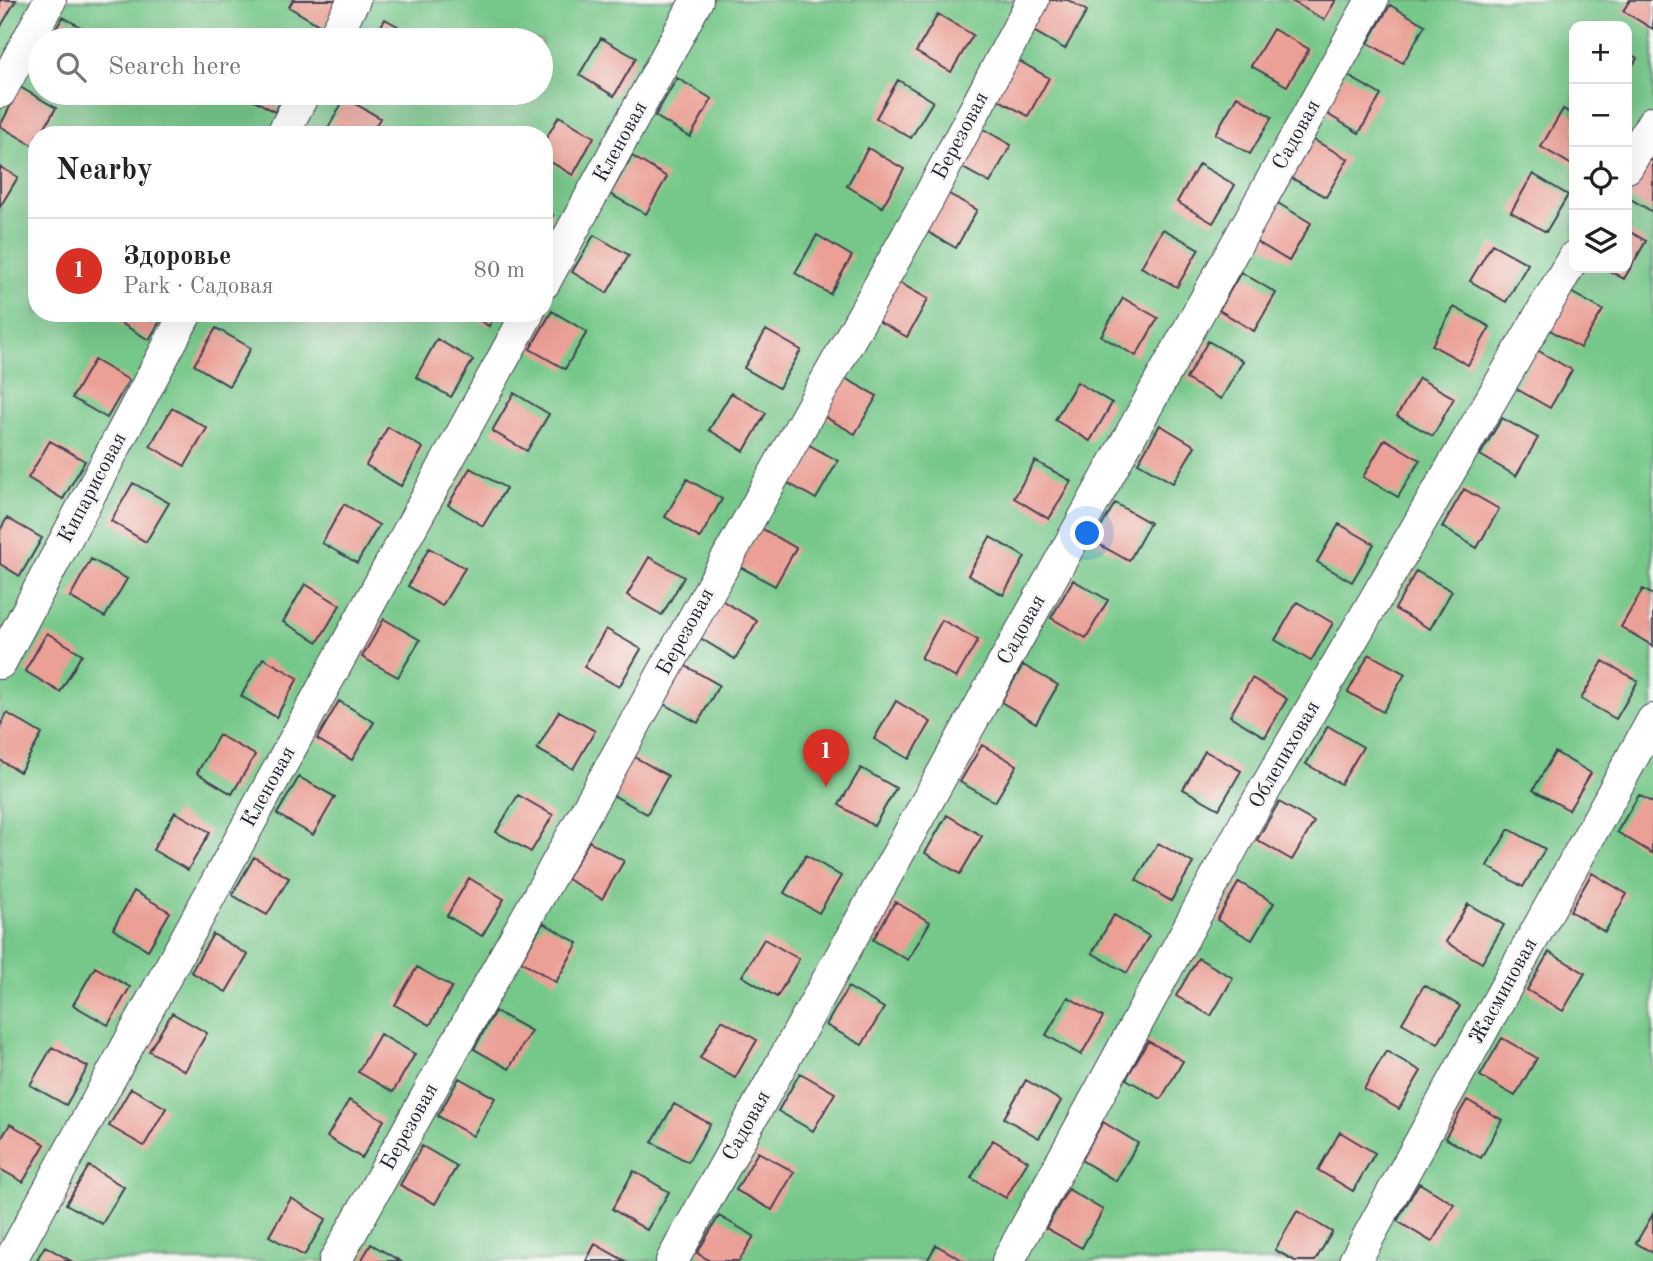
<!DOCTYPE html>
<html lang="en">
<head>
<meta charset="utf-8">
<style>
  :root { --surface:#fff; --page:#f6f6f6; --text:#222; --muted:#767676; --line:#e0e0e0; --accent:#d93025 }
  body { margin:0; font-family:"Old Standard TT",serif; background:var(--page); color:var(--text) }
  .controls { position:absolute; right:21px; top:21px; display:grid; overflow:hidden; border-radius:14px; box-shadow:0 7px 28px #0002 }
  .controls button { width:63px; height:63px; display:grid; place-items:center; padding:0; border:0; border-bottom:2px solid var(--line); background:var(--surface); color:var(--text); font:35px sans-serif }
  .you { position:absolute; left:1088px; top:534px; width:24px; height:24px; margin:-18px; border:5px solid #fff; border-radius:50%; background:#1a73e8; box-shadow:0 0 0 10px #1a73e833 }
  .badge { display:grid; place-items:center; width:46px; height:46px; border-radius:50%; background:var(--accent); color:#fff; font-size:23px; font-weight:700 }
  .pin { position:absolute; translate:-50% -58px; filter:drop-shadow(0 2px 4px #0008) }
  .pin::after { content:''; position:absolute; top:37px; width:24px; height:21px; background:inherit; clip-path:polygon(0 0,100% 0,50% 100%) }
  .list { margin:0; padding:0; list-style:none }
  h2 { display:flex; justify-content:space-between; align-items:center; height:91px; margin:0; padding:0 28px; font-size:30px }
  h2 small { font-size:23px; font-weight:400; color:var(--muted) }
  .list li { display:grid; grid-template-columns:46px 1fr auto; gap:21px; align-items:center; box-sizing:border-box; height:105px; padding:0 28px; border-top:2px solid var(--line) }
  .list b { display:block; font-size:26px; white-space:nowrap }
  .list p { margin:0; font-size:23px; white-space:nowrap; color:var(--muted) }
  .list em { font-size:23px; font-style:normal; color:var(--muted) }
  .icon { flex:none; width:38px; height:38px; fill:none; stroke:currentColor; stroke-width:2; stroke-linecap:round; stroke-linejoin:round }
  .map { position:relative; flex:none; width:1653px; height:1261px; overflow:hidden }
  .search { position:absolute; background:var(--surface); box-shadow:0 7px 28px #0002; left:28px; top:28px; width:525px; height:77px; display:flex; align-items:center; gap:18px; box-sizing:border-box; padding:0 24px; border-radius:38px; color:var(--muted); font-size:26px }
  .panel { position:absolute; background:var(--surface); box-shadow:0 7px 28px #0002; left:28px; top:126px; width:525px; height:196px; border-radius:28px }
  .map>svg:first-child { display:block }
  .green { fill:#76c88a; stroke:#4c7562; stroke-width:2; fill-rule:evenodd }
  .building { fill:#eb9f95 }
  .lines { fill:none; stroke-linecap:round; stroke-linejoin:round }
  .minor-casing { stroke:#423f51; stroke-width:34 }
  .minor { stroke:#fff; stroke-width:32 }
  .labels { text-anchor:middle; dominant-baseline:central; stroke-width:5; stroke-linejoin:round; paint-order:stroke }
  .street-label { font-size:21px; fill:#22223b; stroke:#f6f6f2 }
</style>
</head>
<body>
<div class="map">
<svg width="1653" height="1261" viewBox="0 0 1653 1261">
  <rect width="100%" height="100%" fill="#f6f6f2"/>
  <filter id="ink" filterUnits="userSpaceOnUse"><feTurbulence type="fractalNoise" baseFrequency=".0143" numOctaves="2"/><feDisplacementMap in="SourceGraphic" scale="14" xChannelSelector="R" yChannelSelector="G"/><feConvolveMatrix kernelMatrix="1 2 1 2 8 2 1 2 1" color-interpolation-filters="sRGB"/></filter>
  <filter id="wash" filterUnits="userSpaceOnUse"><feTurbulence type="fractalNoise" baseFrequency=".00686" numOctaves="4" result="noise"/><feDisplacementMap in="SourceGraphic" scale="28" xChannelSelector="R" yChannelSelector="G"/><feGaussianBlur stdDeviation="1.57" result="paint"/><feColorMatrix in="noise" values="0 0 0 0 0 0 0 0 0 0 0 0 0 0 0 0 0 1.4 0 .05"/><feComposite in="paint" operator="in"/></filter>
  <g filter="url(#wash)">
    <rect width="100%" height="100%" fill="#f5e4cf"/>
    <path class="green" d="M0 0H1653V1261H0ZM1574 26H1627V268H1574ZM40 40H541V93H40ZM37 135H544V313H37Z"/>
    <g id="blocks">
      <path class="building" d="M0 0H16L0 28Z
        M293 0H340L324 28 289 7Z
        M1046 0H1068L1087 11 1065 49 1030 29Z
        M1290 0H1336L1324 20Z
        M1630 0H1653V29L1623 11Z
        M1390 5 1425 25 1403 63 1368 43Z
        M938 14 973 35 951 72 916 52Z
        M63 17 98 37 96 40H49Z
        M385 19 422 40H373Z
        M1273 29 1309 49 1287 86 1251 66Z
        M601 38 636 58 614 96 579 75Z
        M1627 52 1637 58 1627 75Z
        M1014 58 1049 78 1028 116 992 96Z
        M1345 74 1381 95 1359 133 1324 112Z
        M677 78 712 99 690 137 655 116Z
        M898 80 933 101 911 138 876 118Z
        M20 87 56 108 40 135H37L34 146 0 126Z
        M242 93H286L275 112Z
        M1237 96 1272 117 1250 154 1215 134Z
        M345 98 380 118 371 135H324Z
        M1563 109 1574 115V166L1541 147Z
        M559 116 594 137 573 175 544 158V142Z
        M976 125 1011 145 990 183 954 163Z
        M1312 139 1348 159 1326 197 1290 177Z
        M868 148 904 169 882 207 847 186Z
        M632 156 667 177 646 214 610 194Z
        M1645 157 1653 161V212L1627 197V188Z
        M1199 164 1235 185 1213 223 1177 202Z
        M0 167 18 177 0 207Z
        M1533 174 1568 195 1546 232 1511 212Z
        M942 190 977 210 956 248 921 228Z
        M1276 202 1311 223 1289 261 1254 240Z
        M544 210 553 215 544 230Z
        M1163 229 1199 249 1177 287 1141 267Z
        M1627 230 1646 241 1624 279 1604 268H1627Z
        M594 235 629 255 607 293 572 272Z
        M817 235 852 256 830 294 795 273Z
        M1492 244 1528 264 1506 302 1470 281Z
        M1241 272 1276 293 1254 331 1219 310Z
        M893 279 928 299 907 337 871 317Z
        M1567 290 1603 310 1580 348 1545 327Z
        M1123 298 1158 318 1136 356 1101 336Z
        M1454 307 1490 327 1468 365 1432 345Z
        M552 311 587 332 565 369 530 349Z
        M118 313H165L149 340 114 319Z
        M467 313H496L489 326Z
        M216 328 251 348 229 386 194 365Z
        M766 330 801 350 779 388 744 368Z
        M437 339 473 360 451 397 416 377Z
        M1208 341 1243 361 1221 399 1186 379Z
        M1537 350 1572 370 1550 408 1515 388Z
        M94 360 129 380 107 418 72 398Z
        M841 376 877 396 855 434 820 414Z
        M1419 378 1454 398 1433 436 1397 416Z
        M1077 382 1112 403 1090 441 1055 420Z
        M514 393 549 414 527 451 492 431Z
        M731 393 766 413 744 451 709 430Z
        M172 408 207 428 185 466 150 446Z
        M1502 418 1538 438 1516 476 1480 455Z
        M1160 425 1195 446 1173 483 1138 463Z
        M388 427 423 448 401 486 366 465Z
        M1385 439 1420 460 1398 497 1363 477Z
        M50 441 85 461 63 499 28 478Z
        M802 441 838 461 816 499 781 479Z
        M1035 461 1071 481 1049 519 1014 498Z
        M470 468 506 488 483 526 448 505Z
        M687 479 722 499 700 538 665 517Z
        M133 483 169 503 146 542 111 521Z
        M1464 489 1499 509 1477 548 1442 527Z
        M1115 503 1150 523 1129 561 1093 541Z
        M344 504 379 525 357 563 322 543Z
        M7 518 42 538 20 576 0 564V530Z
        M1339 524 1374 544 1352 582 1317 562Z
        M761 528 796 548 775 586 739 566Z
        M990 537 1025 557 1003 595 968 575Z
        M429 548 465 568 442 606 408 586Z
        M649 557 684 577 662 615 627 595Z
        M91 559 127 579 105 617 70 597Z
        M1416 571 1452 591 1430 629 1395 609Z
        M1073 580 1108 600 1086 638 1051 618Z
        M305 584 340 605 318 642 283 622Z
        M1643 589 1653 595V646L1621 627Z
        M721 600 757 621 735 659 700 638Z
        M1297 602 1333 623 1311 661 1275 640Z
        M384 619 420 640 398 677 362 657Z
        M942 620 978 640 956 678 921 658Z
        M606 629 641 649 619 687 584 667Z
        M47 633 82 654 60 692 25 671Z
        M1369 654 1405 674 1383 712 1348 692Z
        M263 658 298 678 276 717 241 696Z
        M1603 661 1638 681 1616 719 1581 699Z
        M684 665 719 685 698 723 662 703Z
        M1023 665 1058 685 1036 723 1001 702Z
        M1252 678 1287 699 1265 737 1230 716Z
        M339 701 374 722 352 760 317 739Z
        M896 701 931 722 909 759 874 739Z
        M559 711 595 731 573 769 537 749Z
        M7 713 42 734 20 772 0 760V726Z
        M1328 726 1363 747 1341 784 1306 764Z
        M219 735 255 755 232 794 197 773Z
        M982 745 1017 765 995 802 960 782Z
        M1205 751 1241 771 1219 809 1183 789Z
        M1555 752 1591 773 1569 810 1533 790Z
        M633 756 668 776 647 814 611 794Z
        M861 768 896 788 874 826 839 805Z
        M299 777 335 797 313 835 277 814Z
        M518 795 553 815 531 852 496 832Z
        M1639 795 1653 803 1652 853 1617 832Z
        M1279 802 1314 822 1292 860 1257 840Z
        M175 812 210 832 188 870 153 850Z
        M947 815 982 836 960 874 925 853Z
        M1509 829 1545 849 1523 887 1487 866Z
        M589 841 624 861 602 899 567 879Z
        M1158 843 1193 863 1171 901 1136 880Z
        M806 855 841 876 819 913 784 893Z
        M254 857 289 878 267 915 232 895Z
        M1592 873 1627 894 1605 932 1570 911Z
        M469 878 504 899 482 936 447 916Z
        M1239 882 1274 903 1252 940 1217 920Z
        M134 891 170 912 148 950 113 929Z
        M895 902 930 922 908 960 873 940Z
        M1468 904 1504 925 1482 963 1446 942Z
        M1114 915 1149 936 1127 973 1092 953Z
        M543 923 578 943 556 982 521 961Z
        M213 934 248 955 226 992 191 972Z
        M764 939 799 959 777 997 742 976Z
        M1549 952 1585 973 1563 1011 1527 990Z
        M1198 958 1233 978 1211 1016 1176 996Z
        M95 967 130 987 108 1025 73 1005Z
        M417 967 452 987 430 1025 395 1005Z
        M1424 985 1460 1006 1438 1044 1402 1023Z
        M848 987 884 1008 862 1045 826 1025Z
        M1068 997 1103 1017 1081 1055 1046 1035Z
        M495 1011 531 1031 509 1069 474 1049Z
        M172 1013 207 1033 185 1071 149 1051Z
        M722 1020 757 1040 735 1078 700 1058Z
        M380 1034 415 1054 393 1092 358 1072Z
        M1502 1038 1537 1058 1515 1096 1480 1076Z
        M1148 1041 1183 1061 1161 1099 1126 1079Z
        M52 1047 88 1067 66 1105 30 1085Z
        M1386 1051 1421 1071 1399 1109 1364 1089Z
        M800 1073 835 1093 813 1131 778 1111Z
        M459 1078 495 1098 473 1136 438 1116Z
        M1026 1080 1061 1101 1039 1138 1004 1118Z
        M131 1088 166 1108 144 1146 109 1126Z
        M349 1100 384 1120 362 1158 327 1137Z
        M1467 1100 1502 1120 1481 1158 1445 1138Z
        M674 1104 710 1124 688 1162 652 1142Z
        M1103 1122 1138 1143 1116 1181 1081 1160Z
        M10 1124 45 1144 23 1182 0 1169V1141Z
        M1340 1132 1375 1153 1353 1191 1318 1170Z
        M993 1140 1028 1161 1006 1198 971 1178Z
        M422 1146 457 1166 435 1204 400 1185Z
        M758 1152 794 1172 772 1210 736 1190Z
        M89 1166 124 1187 102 1224 66 1204Z
        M634 1171 669 1192 647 1230 612 1209Z
        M1419 1183 1454 1204 1432 1242 1397 1221Z
        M1068 1189 1103 1210 1082 1248 1046 1228Z
        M291 1198 326 1219 304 1256 269 1236Z
        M1297 1211 1332 1232 1315 1261H1295L1275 1250Z
        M1653 1214V1253L1636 1243Z
        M719 1216 754 1236 739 1261H710L697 1253Z
        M371 1244 400 1261H361Z
        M595 1244 625 1261H586Z
        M936 1245 964 1261H927Z
        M45 1246 71 1261H36Z"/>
    </g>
  </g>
  <g filter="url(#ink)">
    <use href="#blocks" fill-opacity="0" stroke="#423f51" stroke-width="2"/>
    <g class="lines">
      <g class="minor-casing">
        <path id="minor" d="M332 40 354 0
          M0 92 50 0
          M282 135 304 93
          M1627 167 1653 122
          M544 283 697 0
          M0 663 186 313
          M10 1261 528 313
          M335 1261 928 199 1033 0
          M672 1261 1372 0
          M1008 1261 1246 822 1574 257
          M1355 1261 1653 720"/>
      </g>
      <use href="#minor" class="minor"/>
    </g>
  </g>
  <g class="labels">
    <g class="street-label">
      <text transform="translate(1297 135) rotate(-61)">Садовая</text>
      <text transform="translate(961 136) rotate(-62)">Березовая</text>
      <text transform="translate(621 142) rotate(-61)">Кленовая</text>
      <text transform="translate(93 488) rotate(-62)">Кипарисовая</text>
      <text transform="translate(1022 630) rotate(-61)">Садовая</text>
      <text transform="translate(686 632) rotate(-61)">Березовая</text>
      <text transform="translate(1285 755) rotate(-60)">Облепиховая</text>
      <text transform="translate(269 787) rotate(-61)">Кленовая</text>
      <text transform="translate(1504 991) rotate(-61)">Жасминовая</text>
      <text transform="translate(747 1126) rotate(-61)">Садовая</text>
      <text transform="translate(410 1127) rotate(-61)">Березовая</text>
    </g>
  </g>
</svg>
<div class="controls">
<button>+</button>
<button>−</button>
<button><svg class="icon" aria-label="locate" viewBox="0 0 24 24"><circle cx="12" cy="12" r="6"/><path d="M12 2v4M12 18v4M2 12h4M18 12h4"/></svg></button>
<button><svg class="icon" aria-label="layers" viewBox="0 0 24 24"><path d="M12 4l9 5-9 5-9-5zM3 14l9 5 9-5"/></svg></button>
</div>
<div class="you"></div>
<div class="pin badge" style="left:826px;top:787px">1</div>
<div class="search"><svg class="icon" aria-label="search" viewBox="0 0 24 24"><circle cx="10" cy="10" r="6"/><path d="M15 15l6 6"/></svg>Search here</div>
<section class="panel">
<h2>Nearby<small></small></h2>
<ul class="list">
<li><span class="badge">1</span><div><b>Здоровье</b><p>Park · Садовая</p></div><em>80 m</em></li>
</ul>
</section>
</div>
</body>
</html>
